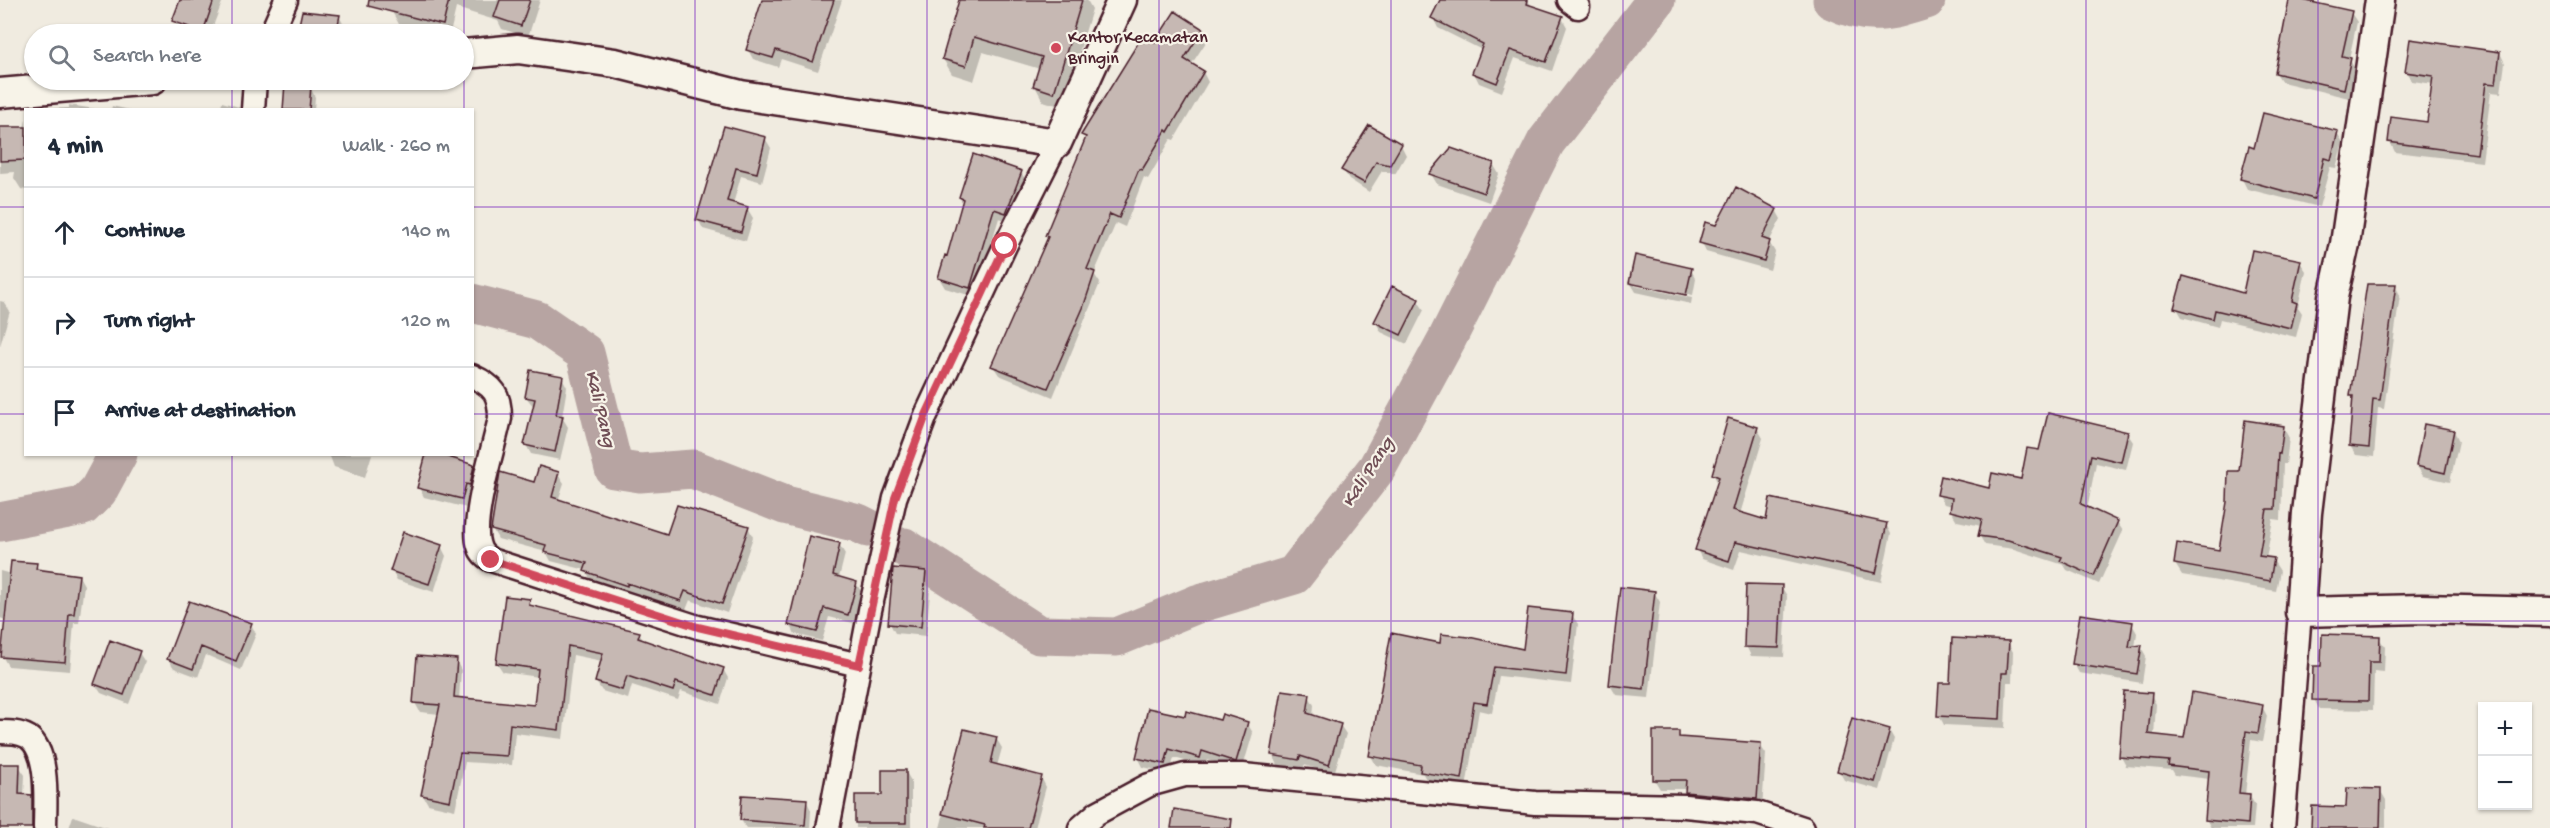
<!DOCTYPE html>
<html lang="en">
<head>
<meta charset="utf-8">
<style>
  :root { --surface:#fff; --page:#f6f6f7; --text:#1f2937; --muted:#747a83; --line:#e0e1e3 }
  body { margin:0; font-family:"Gochi Hand",sans-serif; background:var(--page); color:var(--text) }
  .controls { position:absolute; right:18px; bottom:18px; display:grid; overflow:hidden; border-radius:0px; box-shadow:0 2px 4px #0004 }
  .controls button { width:54px; height:54px; display:grid; place-items:center; padding:0; border:0; border-bottom:2px solid var(--line); background:var(--surface); color:var(--text); font:30px sans-serif }
  .stop { position:absolute; width:18px; height:18px; margin:-14px; border:4px solid #d1495b; border-radius:50%; background:#fff }
  .stop.end { background:#d1495b; border-color:#fff; box-shadow:0 2px 6px #0008 }
  .list { margin:0; padding:0; list-style:none }
  h2 { display:flex; justify-content:space-between; align-items:center; height:78px; margin:0; padding:0 24px; font-size:26px }
  h2 small { font-size:20px; font-weight:400; color:var(--muted) }
  .list li { display:grid; grid-template-columns:39px 1fr auto; gap:18px; align-items:center; box-sizing:border-box; height:90px; padding:0 24px; border-top:2px solid var(--line) }
  .list b { display:block; font-size:22px; white-space:nowrap }
  .list em { font-size:20px; font-style:normal; color:var(--muted) }
  .icon { flex:none; width:33px; height:33px; fill:none; stroke:currentColor; stroke-width:2; stroke-linecap:round; stroke-linejoin:round }
  .map { position:relative; flex:none; width:2550px; height:828px; overflow:hidden }
  .search { position:absolute; background:var(--surface); box-shadow:0 2px 4px #0004; left:24px; top:24px; width:450px; height:66px; display:flex; align-items:center; gap:15px; box-sizing:border-box; padding:0 21px; border-radius:33px; color:var(--muted); font-size:22px }
  .panel { position:absolute; background:var(--surface); box-shadow:0 2px 4px #0004; left:24px; top:108px; width:450px; height:348px; border-radius:0px }
  .map>svg:first-child { display:block }
  .shadow { fill:#0003 }
  .lines { fill:none; stroke-linecap:round; stroke-linejoin:round }
  .river { stroke:#b7a4a2; stroke-width:39 }
  .building { fill:#c6b8b3; stroke:#4a1f2b; stroke-width:1.5 }
  .minor-casing { stroke:#4a1f2b; stroke-width:27 }
  .tertiary-casing { stroke:#4a1f2b; stroke-width:33 }
  .minor { stroke:#f7f3e8; stroke-width:22 }
  .tertiary { stroke:#f7f3e8; stroke-width:28 }
  .route { stroke:#d1495b; stroke-width:8 }
  .grid { fill:none; stroke:#7b2cbf; stroke-width:1.5; stroke-opacity:0.55 }
  .poi-dot { fill:#d1495b; stroke:#f7f3e8; stroke-width:2 }
  .labels { text-anchor:middle; dominant-baseline:central; stroke-width:4.5; stroke-linejoin:round; paint-order:stroke }
  .poi-label { font-size:18px; fill:#4a1f2b; stroke:#f7f3e8; text-anchor:start }
  .water-label { font-size:20px; font-style:italic; fill:#704e55; stroke:#f7f3e8 }
</style>
</head>
<body>
<div class="map">
<svg width="2550" height="828" viewBox="0 0 2550 828">
  <rect width="100%" height="100%" fill="#f0ebe0"/>
  <filter id="ink" filterUnits="userSpaceOnUse"><feTurbulence type="fractalNoise" baseFrequency=".0167" numOctaves="2"/><feDisplacementMap in="SourceGraphic" scale="12" xChannelSelector="R" yChannelSelector="G"/><feConvolveMatrix kernelMatrix="1 2 1 2 8 2 1 2 1" color-interpolation-filters="sRGB"/></filter>
  <g filter="url(#ink)">
    <path class="shadow" d="M181 0H223L210 34H191L179 30 174 21Z
      M395 0H540L528 37 502 29 498 21 456 8 450 34 399 24 392 12Z
      M764 0H842L818 71 781 59 778 67 753 59 748 50Z
      M961 0H1087L1092 9 1063 107 1043 101 1035 86 1040 69 983 52 974 81 952 74 943 59Z
      M1442 0H1528L1531 6 1562 18 1567 27 1552 71 1515 58 1502 92 1479 83 1474 73 1482 50 1438 28 1433 18Z
      M2291 0 2351 13 2357 22 2349 59 2355 69 2349 98 2282 82 2276 73Z
      M304 13 339 16 347 31 346 34H298Z
      M1202 30 1208 39 1191 65 1203 72 1208 82 1174 140 1171 139 1148 179 1144 177 1125 227 1116 223 1094 274 1100 283 1053 397 999 375 993 366 1049 239 1047 236 1086 140 1083 135 1156 44Z
      M2500 53 2505 63 2501 93 2491 92 2482 162 2395 152 2390 142 2429 123 2434 84 2412 81 2407 71Z
      M310 87 315 97 314 110H285Z
      M222 102 239 107 240 110H220Z
      M69 105 102 110H27L69 108Z
      M112 106 130 110H111Z
      M26 119V190L21 189 14 178 15 172 0 173V129H24Z
      M726 128 765 138 771 148 762 182 741 176 733 204 747 208 753 218 746 241 703 229 698 219Z
      M2337 133 2343 142 2336 168 2330 167 2319 207 2247 189 2242 179 2255 150Z
      M1401 145 1406 155 1395 174 1382 171 1369 192 1349 179 1343 170Z
      M1493 164 1499 174 1489 202 1437 184 1431 174Z
      M1021 172 1026 181 1012 222 999 218 975 297 945 288 939 278 948 258 963 203 960 197Z
      M1776 210 1781 219 1769 242 1775 252 1770 270 1706 252 1701 242 1716 227Z
      M2300 262 2306 271 2298 307 2302 313 2296 337 2220 319 2218 327 2182 317 2176 307 2244 295Z
      M1691 270 1696 279 1693 295 1635 282V286L1692 298 1691 304 1636 292 1630 282Z
      M2395 285 2400 295 2384 409 2378 408 2374 457 2356 455 2350 446 2354 399 2351 395Z
      M0 301 4 302 10 311 0 346Z
      M1418 301 1424 310 1407 344 1381 332 1376 322Z
      M562 377 567 387 562 417 568 427 560 460 531 454 526 445 534 407 526 397Z
      M2283 427 2289 438 2286 464H2283L2281 520 2273 519 2266 559 2273 560 2280 571 2276 591 2182 575 2175 564 2220 552 2240 473Z
      M1757 428 1763 438 1740 514 1767 522 1886 524 1891 534 1881 582 1741 550 1734 570 1702 559 1697 550 1718 483 1713 474Z
      M2454 431 2459 441 2450 482 2423 476 2417 466Z
      M2127 433 2133 442 2126 470 2096 463 2087 509 2117 522 2123 531 2099 584 2067 570 2064 565 2014 549 1985 545 1979 535 1981 526 1957 521 1951 511 1952 506 1944 504 1939 495 1990 489 2022 481 2040 452Z
      M329 454H372L365 477 334 467Z
      M473 466 479 476 467 508 424 497 419 488Z
      M558 474 564 483 558 501 668 535 748 527 753 537 727 613 690 600 686 610 591 581 586 570 551 561 546 552 498 539 492 529 535 484Z
      M839 544 845 554 839 578 856 583 862 593 853 623 829 617 822 641 795 634 790 624Z
      M441 546 446 556 434 592 397 580 391 570Z
      M36 564 39 570 79 576 84 585 79 623H74L70 671 8 666 2 656 6 620 0 618V571L11 574Z
      M925 572 931 582 926 636 895 633 890 624Z
      M1781 586 1787 596 1784 657 1751 656 1746 646Z
      M1654 592 1660 602 1649 698 1616 695 1610 685Z
      M529 601 533 608 639 633 644 642 723 669 728 678 720 704 681 691 678 700 632 685 628 699 602 691 596 682 602 661 573 655 563 739 515 733 512 765 465 762 455 810 428 804 422 794 440 714 420 712 415 703 456 661 461 670 459 699 535 707 539 677 503 672 497 663Z
      M1572 615 1578 624 1571 684 1499 676 1492 713 1479 710 1466 788 1427 781 1423 774 1376 765 1371 756 1441 645 1524 651Z
      M251 624 256 634 241 670 206 655 198 677 174 668 168 659Z
      M2132 624 2137 633 2135 648 2141 647 2146 656 2142 683 2079 673 2074 664Z
      M2379 638 2385 647 2384 672 2374 671 2373 710 2319 709 2314 699 2322 668Z
      M111 642 139 653 145 662 129 704 101 693 95 684Z
      M2008 642 2013 652 2012 682H2007L2005 728 1944 725 1939 715 1951 685Z
      M2151 695 2156 704 2154 736 2185 740 2262 706 2267 716 2262 742 2251 740 2245 795H2249L2255 805 2253 828H2211L2206 819 2210 779 2175 775 2172 770 2126 766 2121 757Z
      M1309 696 1314 705 1313 717 1340 725 1346 734 1334 774 1304 765V769L1278 765 1273 755Z
      M1186 717 1247 723 1253 733 1242 770 1207 760 1205 766 1174 758 1170 773 1143 767 1138 757Z
      M965 730 996 738 1002 748 997 766 1041 777 1046 787 1035 828H940Z
      M1889 730 1894 739 1880 790 1844 780 1839 771Z
      M1678 733 1681 738 1760 745 1766 754 1762 808 1692 802 1686 789H1660L1654 779Z
      M0 765 19 766 25 775 24 796H31L37 806 36 828H0Z
      M906 772 911 781V828H856V797H884Z
      M2380 790 2386 800V828H2313Z
      M806 800 811 810 810 828H746L741 820Z
      M73 816 108 828H69Z"/>
    <g class="lines">
      <path class="river" d="M1832 0C1869 18 1888 12 1926 0
        M472 303 537 320 585 353 614 469 640 473 693 469 785 505 858 523 868 528
        M0 522 83 506 98 491 118 454
        M904 547 1039 635 1117 637 1197 604 1294 575 1377 468 1447 339 1546 142 1656 0"/>
    </g>
    <path class="building" d="M180 0H214L203 32 172 21Z
      M369 0H449L443 25 368 6Z
      M500 0H530L521 26 494 17Z
      M762 0H834L813 62 776 50 773 58 746 50Z
      M959 0H1082L1054 93 1033 86 1042 57 974 37 966 66 942 59Z
      M1440 0H1528L1527 4 1563 16 1546 62 1510 50 1497 83 1472 73 1483 44 1431 18Z
      M2289 0H2302L2352 11 2342 56 2351 58 2344 89 2275 73Z
      M302 11 340 15 336 34H297Z
      M1175 11 1203 29 1184 59 1204 71 1168 132 1166 130 1142 170 1139 169 1119 218 1110 214 1087 269 1095 272 1083 308 1048 388 991 366 1048 237 1045 236 1086 137 1081 135 1143 35 1155 42Z
      M2410 39 2500 52 2496 84 2486 83 2477 154 2388 142 2391 117 2427 122 2433 76 2405 72Z
      M285 83 311 86 309 110H283Z
      M2263 113 2338 131 2331 160 2324 158 2314 199 2240 179 2249 146 2254 148Z
      M1369 125 1402 144 1390 165 1376 162 1364 183 1341 170Z
      M724 126 766 137 757 173 736 168 727 201 748 207 741 232 696 220Z
      M0 127H26V160L0 161Z
      M1451 148 1494 163 1484 193 1429 174Z
      M973 154 1022 171 1006 213 994 209 970 288 938 278 945 255 947 256 963 199 959 197Z
      M1736 187 1777 209 1762 238 1770 241 1764 261 1699 243 1705 222 1716 225Z
      M2252 250 2301 260 2292 301 2297 303 2291 328 2215 310 2213 319 2174 308 2183 276 2243 293Z
      M1635 255 1692 268 1686 295 1629 283Z
      M2367 284H2396L2380 400 2373 399 2369 448 2349 446 2353 396H2350Z
      M1392 286 1419 299 1401 335 1374 322Z
      M530 370 563 376 556 415 563 416 555 452 524 445 535 399 525 397Z
      M2048 413 2128 432 2121 462 2091 455 2081 504 2118 521 2094 576 2060 561 2062 557 2008 540 1978 536 1982 519 1950 511 1952 498 1937 495 1941 476 1989 488 1992 473 2021 479 2027 448 2039 450Z
      M1728 418 1758 427 1733 510 1766 520 1770 498 1887 523 1876 573 1735 542 1729 561 1695 550 1719 477 1712 474Z
      M2245 420 2284 426 2280 454 2278 453 2275 509H2267L2259 556 2274 558 2270 581 2174 564 2177 543 2219 550 2227 502 2228 471H2239Z
      M2424 424 2454 430 2445 473 2416 466Z
      M426 454H439L474 465 470 485 466 484 462 499 417 488Z
      M539 466 559 472 552 497 667 534 677 505 749 526 722 604 685 591 681 601 627 583V586L584 571 587 563 544 552 546 545 491 530 500 472 534 482Z
      M403 532 442 545 429 584 390 571Z
      M809 536 840 543 833 575 857 582 848 615 824 608 817 632 788 625Z
      M11 561 37 563 36 569 79 575 74 614H69L65 662 1 657Z
      M893 568 926 571 921 627 888 624Z
      M1746 584 1782 585 1779 648 1744 647Z
      M1620 587 1655 591 1644 689 1609 685Z
      M505 596 530 599 529 605 640 632 638 638 724 668 715 695 676 682 673 691 627 676 622 690 595 682 603 653 568 646 559 730 510 724 507 756 460 753 450 801 421 795 440 705 413 703 417 656 457 659 454 697 534 705 538 669 496 663Z
      M189 601 252 623 236 661 201 647 193 669 167 659Z
      M1528 608 1573 613 1566 675 1494 667 1487 704 1474 702 1462 779 1420 772 1421 765 1369 756 1391 633 1440 643 1441 634 1469 637 1523 649Z
      M2080 614 2133 622 2129 647 2142 645 2137 674 2072 664Z
      M2322 634 2380 636 2379 662H2369L2368 701 2312 700 2313 666H2321Z
      M1952 638 2009 641 2007 673H2002L2000 719 1937 716 1939 683H1950Z
      M110 640 140 651 124 695 94 684Z
      M1282 690 1310 694 1307 713 1341 724 1329 765 1300 756 1299 760 1271 755Z
      M2124 691 2152 693 2148 734 2184 738 2192 692 2263 705 2258 733 2246 731 2239 793 2250 794 2248 824 2205 820 2209 771 2168 766 2169 761 2119 757Z
      M1148 708 1185 716 1186 711 1220 720 1222 714 1248 722 1236 762 1202 751 1200 758 1169 749 1165 764 1136 758Z
      M1852 718 1890 729 1875 782 1837 771Z
      M964 729 997 737 991 763 1042 776 1028 828H984L985 825 942 814Z
      M1653 731H1679V737L1761 743 1757 799 1685 792 1686 780H1653Z
      M0 764H20L19 794 32 795V828H0Z
      M882 770H906V823H855V795H882Z
      M2347 788 2381 789 2380 828H2311L2312 806 2346 807Z
      M742 795 807 799 805 825 740 820Z
      M1174 809 1232 819 1231 828H1171Z"/>
    <g class="lines">
      <g class="minor-casing">
        <path id="minor" d="M1569 0 1578 7
          M271 34 286 0
          M253 110 255 80
          M472 376C494 386 500 394 500 418 494 447 470 521 479 546 481 553 485 556 491 560L698 627 859 665
          M0 732C10 732 19 732 28 737 50 752 45 804 45 828
          M828 828 870 610 895 498 926 415 1005 246 1057 143
          M1080 828 1097 813 1149 785 1185 775H1243L1535 803 1685 806 1757 813 1803 828
          M2283 828 2300 612"/>
      </g>
      <g class="tertiary-casing">
        <path id="tertiary" d="M2380 0 2345 244 2333 297 2307 513 2300 612 2422 609 2550 612
          M464 54 518 49 615 63 741 95 1057 143 1122 0
          M0 93 152 80"/>
      </g>
      <use href="#minor" class="minor"/>
      <use href="#tertiary" class="tertiary"/>
    </g>
  </g>
  <g class="lines" filter="url(#ink)">
    <path class="route" d="M491 560 698 627 859 665 895 498 926 415 1005 246"/>
  </g>
  <path class="grid" d="M232 0V34M464 0V110M695 0V828M927 0V828M1159 0V828M1391 0V828M1623 0V828M1855 0V828M2086 0V828M2318 0V828M232 80V110M0 207H26M472 207H2550M0 414H26M472 414H2550M232 454V828M464 454V828M0 621H2550"/>
  <circle class="poi-dot" cx="1056" cy="48" r="6"/>
  <g class="labels">
    <g class="poi-label">
      <text x="1068" y="38">Kantor Kecamatan<tspan x="1068" dy="21">Bringin</tspan></text>
    </g>
    <g class="water-label">
      <text transform="translate(599 409) rotate(76)">Kali Pang</text>
      <text transform="translate(1369 473) rotate(-57)">Kali Pang</text>
    </g>
  </g>
</svg>
<div class="controls">
<button>+</button>
<button>−</button>
</div>
<div class="stop" style="left:1005px;top:246px"></div>
<div class="stop end" style="left:491px;top:560px"></div>
<div class="search"><svg class="icon" aria-label="search" viewBox="0 0 24 24"><circle cx="10" cy="10" r="6"/><path d="M15 15l6 6"/></svg>Search here</div>
<section class="panel">
<h2>4 min<small>Walk · 260 m</small></h2>
<ul class="list">
<li><svg class="icon" aria-label="ahead" viewBox="0 0 24 24"><path d="M12 20V5M6 11l6-6 6 6"/></svg><div><b>Continue</b></div><em>140 m</em></li>
<li><svg class="icon" aria-label="right" viewBox="0 0 24 24"><path d="M7 20v-9h11M14 6l5 5-5 5"/></svg><div><b>Turn right</b></div><em>120 m</em></li>
<li><svg class="icon" aria-label="arrive" viewBox="0 0 24 24"><path d="M6 21V4h12l-3 4 3 4H6"/></svg><div><b>Arrive at destination</b></div></li>
</ul>
</section>
</div>
</body>
</html>
